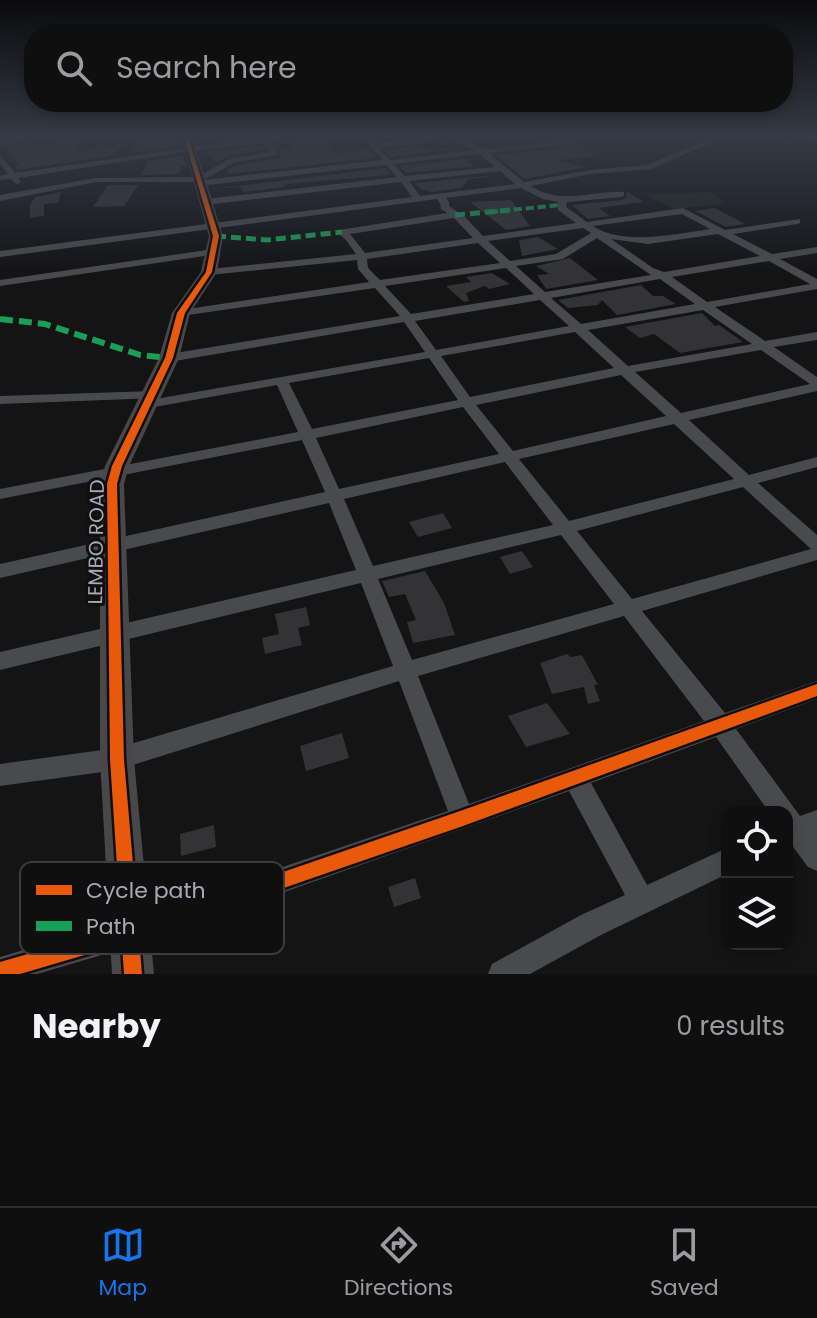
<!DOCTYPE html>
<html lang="en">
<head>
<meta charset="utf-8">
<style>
  :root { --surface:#0f0f10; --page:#1d1d1e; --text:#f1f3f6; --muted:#9b9c9f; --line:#2f2f30; --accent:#1a73e8 }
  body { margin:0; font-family:Poppins,sans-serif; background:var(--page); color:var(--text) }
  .controls { position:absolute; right:24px; bottom:24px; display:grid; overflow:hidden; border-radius:16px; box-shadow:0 4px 12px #0003 }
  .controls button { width:72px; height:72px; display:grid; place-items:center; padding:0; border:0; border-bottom:2px solid var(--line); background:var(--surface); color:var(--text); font:40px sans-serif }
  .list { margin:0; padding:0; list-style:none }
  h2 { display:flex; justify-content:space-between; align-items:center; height:104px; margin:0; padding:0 32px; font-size:34px }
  h2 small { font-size:26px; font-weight:400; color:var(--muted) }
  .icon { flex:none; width:44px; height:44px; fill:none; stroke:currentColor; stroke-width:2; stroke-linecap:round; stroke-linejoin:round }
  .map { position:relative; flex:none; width:817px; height:974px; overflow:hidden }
  .search { position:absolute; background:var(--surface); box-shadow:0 4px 12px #0003; left:24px; right:24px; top:24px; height:88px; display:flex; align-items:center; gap:20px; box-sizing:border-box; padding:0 28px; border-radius:32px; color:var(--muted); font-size:30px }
  .sheet { height:232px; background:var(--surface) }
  nav { display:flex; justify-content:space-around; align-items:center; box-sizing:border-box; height:112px; border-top:2px solid var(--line); background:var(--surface); font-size:22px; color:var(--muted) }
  nav a { display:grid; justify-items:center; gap:4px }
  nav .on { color:var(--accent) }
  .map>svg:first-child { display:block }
  .green { fill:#1e2520 }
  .building { fill:#333336 }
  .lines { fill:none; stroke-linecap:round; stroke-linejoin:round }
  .street { fill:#494a4d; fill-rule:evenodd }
  .secondary { fill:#48484b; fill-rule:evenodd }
  .quiet-far2 { stroke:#1a9f57; stroke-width:4; stroke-dasharray:8 4; stroke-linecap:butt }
  .quiet-far1 { stroke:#1a9f57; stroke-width:5; stroke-dasharray:10 5; stroke-linecap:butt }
  .quiet { stroke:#1a9f57; stroke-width:6; stroke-dasharray:13 6; stroke-linecap:butt }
  .cycleway-casing { stroke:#0f0f10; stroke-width:5 }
  .cycleway { fill:#e8590c; fill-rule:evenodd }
  .labels { text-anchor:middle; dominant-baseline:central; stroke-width:6; stroke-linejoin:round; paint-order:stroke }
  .street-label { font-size:20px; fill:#a7a9b4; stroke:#0f0f10 }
  .key { fill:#0f0f10; stroke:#3d3d41; stroke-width:2 }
  .key-label { font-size:22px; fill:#a7a9b4 }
</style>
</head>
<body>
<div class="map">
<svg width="817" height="974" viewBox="0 0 817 974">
  <rect width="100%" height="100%" fill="#141415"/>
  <path class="green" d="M711 192 725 204 675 209 644 195Z"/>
  <path class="building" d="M164 137H178L180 146 129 153 136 142Z
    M321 137 337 155 369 148 376 158 218 175 230 173 227 170 237 165 279 158 282 155 279 150 294 149 289 142Z
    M61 138H77V151L122 145 111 156 17 170 15 166 18 165 6 146 52 144Z
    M575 143 595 156 558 160 586 167 525 179 496 155 571 147Z
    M262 146 264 150 231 155 217 162 206 152Z
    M422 146 427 149 464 148 391 157 385 150Z
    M183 155 186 166H181L179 174 141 175 148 161Z
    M465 159 474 166 406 173 400 166Z
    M385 168 391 175 284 184 286 187 243 192 240 187 212 189Z
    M486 176 488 177 469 179 461 188 432 192 422 190 415 183Z
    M108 185H139L124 206 93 207Z
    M61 192 58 203 44 204V216L30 218V205L35 197Z
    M627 192 644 202 599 208 610 216 588 219 572 205 622 200 626 198Z
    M511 200 530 226 506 230 470 202Z
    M715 208 745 224 726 227 695 211Z
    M538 237 558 249 522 256 519 240Z
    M570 258 598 280 546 289 537 275 549 274 536 266Z
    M492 273 510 284 489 289 485 286 466 293 469 301 464 302 446 286 471 282 466 277Z
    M641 285 653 296H663L676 304 617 315 602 300 598 305 568 308 558 300Z
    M702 313 715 326 719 325 743 342 680 353 654 334 640 338 625 327Z
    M443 513 452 528 418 537 409 522Z
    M522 551 533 567 510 574 500 557Z
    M425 571 444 603 455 635 413 643 407 622 416 620 405 594 389 597 382 581Z
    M306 607 310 625 298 628 302 645 265 654 262 638 279 634 275 614Z
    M567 654 571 657 582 655 598 685H594L600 701 588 704 584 687 552 694 540 663Z
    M547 703 570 734 526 747 508 716Z
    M342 733 349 758 306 771 300 746Z
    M214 825 216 847 181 856 180 834Z
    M415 878 421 898 394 907 388 887Z"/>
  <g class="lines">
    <path class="street" d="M21 137H46L0 144V140Z
      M262 137H303L270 142 279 155 236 162 203 180 382 160 363 137H370L376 144 429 137H459L483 149 574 140 571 144 489 153 524 182 590 170 647 165 714 137H724L651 169 590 174 531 186C562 206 591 190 624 192V196L621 197 567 202 566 207 587 222 683 208 725 230 800 219V223L797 224 733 234 772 254 817 247V253L780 259 817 279V289L715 307 765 341 817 332V340L774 347 817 377V391L689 420 749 475 817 457V467L758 483 817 535V560L642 611 725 713 817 681V699L736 729 800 816 817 810V871L808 867 791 844H787V812H769L716 737 591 783 647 885 727 848V874L601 935 530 974H488L492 964 581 915 625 895 569 791 129 947 37 974H0V957L129 919 448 811 399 681 117 770 0 786V764L117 748 393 666 361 583 0 670V652L356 570 329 503 0 578V564L325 492 302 440 0 499V489L298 432 277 385 149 408 144 407 142 404 144 401 425 352 404 322 169 362 163 358 169 354 400 316 375 288 181 316 175 313 181 310 369 282 358 269 357 260 209 275 204 272 209 269 356 254 346 240 339 234V230L447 213 441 209 440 203 437 199 0 257V251L412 197 401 182 205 205 201 202 205 199 397 177 386 165 199 186 196 182H96L0 201V195L96 178 197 177 231 158 270 152 263 143 192 151 18 178 21 182 17 185 11 179 0 180V176L8 174 0 163V155L15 173ZM450 139 475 150 390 160 379 148ZM480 154 495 167 405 176 394 164ZM500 171 515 184 420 196 409 181ZM521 188 543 199 558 202V210L576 223 483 236 465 217 449 206V202L446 198ZM682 214 710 229C677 234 622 246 593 226ZM454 218 473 238 365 253 350 234ZM583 228 591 233 556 254 510 261 488 241ZM718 234 760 256 664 272 653 268 611 239 648 244ZM597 238 651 275 545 292 516 266 563 259ZM478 243 500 263 380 280 368 268 367 259ZM769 261 810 284 707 302 672 277ZM506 268 534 294 411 314 385 286ZM660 279 695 304 581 324 551 298ZM540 300 569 326 436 350 415 321ZM703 310 752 344 628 366 588 330ZM575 332 614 368 470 397 441 356ZM761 350 810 384 681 413 635 372ZM429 358 458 400 312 429 289 383ZM621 375 666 416 513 451 476 405ZM463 407 499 454 339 489 316 438ZM674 424 734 479 569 521 519 459ZM505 462 553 525 373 566 344 499ZM743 487 811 549 632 599 577 531ZM561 535 614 604 412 660 378 579ZM624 616 704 721 469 804 418 676Z
      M780 137 817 138V142L783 139Z
      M214 249 219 252 218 254 0 286V280Z
      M153 391 160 395 158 398 0 404V396Z"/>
    <path class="secondary" d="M181 137H192L223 236 217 272 190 313 179 358 129 466 124 484 134 759 154 974H112L100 759V484L105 466 159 358 172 313 201 272 209 236Z"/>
    <path class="quiet-far2" d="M490 212 560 205"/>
    <path class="quiet-far1" d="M455 215 511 210
      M216 236 267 240 342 232"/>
    <path class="quiet" d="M0 319 45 324 140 355 169 358"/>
    <g class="cycleway-casing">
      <path id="cycleway" d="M184 137H188L219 236 212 272 185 313 173 358 122 466 117 484 124 759 138 922 463 810 817 684V696L463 826 139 938 142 974H124L122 944 20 974H0V962L121 927 110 759 107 484 112 466 165 358 177 313 206 272 213 236Z"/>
    </g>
    <use href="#cycleway" class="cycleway"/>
  </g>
  <linearGradient id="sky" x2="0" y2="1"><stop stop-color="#0b0b0c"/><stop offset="0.5" stop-color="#343a46"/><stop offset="1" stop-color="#343a46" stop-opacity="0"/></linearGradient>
  <rect width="817" height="274" fill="url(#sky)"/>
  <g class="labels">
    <g class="street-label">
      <text transform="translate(96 542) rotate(-89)">LEMBO ROAD</text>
    </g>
  </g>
  <rect x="20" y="862" width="264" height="92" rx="12" class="key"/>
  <rect x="36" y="885" width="36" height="10" fill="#e8590c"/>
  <rect x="36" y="921" width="36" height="10" fill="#1a9f57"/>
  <g class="key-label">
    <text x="86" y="898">Cycle path</text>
    <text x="86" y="934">Path</text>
  </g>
</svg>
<div class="controls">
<button><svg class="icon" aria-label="locate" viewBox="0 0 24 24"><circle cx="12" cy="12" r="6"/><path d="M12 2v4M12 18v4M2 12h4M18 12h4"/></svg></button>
<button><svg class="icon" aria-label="layers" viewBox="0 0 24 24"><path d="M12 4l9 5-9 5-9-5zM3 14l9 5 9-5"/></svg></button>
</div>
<div class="search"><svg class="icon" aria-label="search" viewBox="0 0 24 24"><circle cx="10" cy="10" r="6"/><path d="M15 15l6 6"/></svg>Search here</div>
</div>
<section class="sheet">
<h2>Nearby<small>0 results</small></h2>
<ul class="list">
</ul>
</section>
<nav>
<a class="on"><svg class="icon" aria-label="map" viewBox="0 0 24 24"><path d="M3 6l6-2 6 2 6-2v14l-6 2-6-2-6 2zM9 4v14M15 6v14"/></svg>Map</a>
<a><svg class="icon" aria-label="directions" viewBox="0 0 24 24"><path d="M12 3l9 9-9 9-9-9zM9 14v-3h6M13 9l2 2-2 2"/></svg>Directions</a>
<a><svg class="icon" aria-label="saved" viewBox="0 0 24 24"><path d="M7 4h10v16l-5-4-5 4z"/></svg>Saved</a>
</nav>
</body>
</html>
